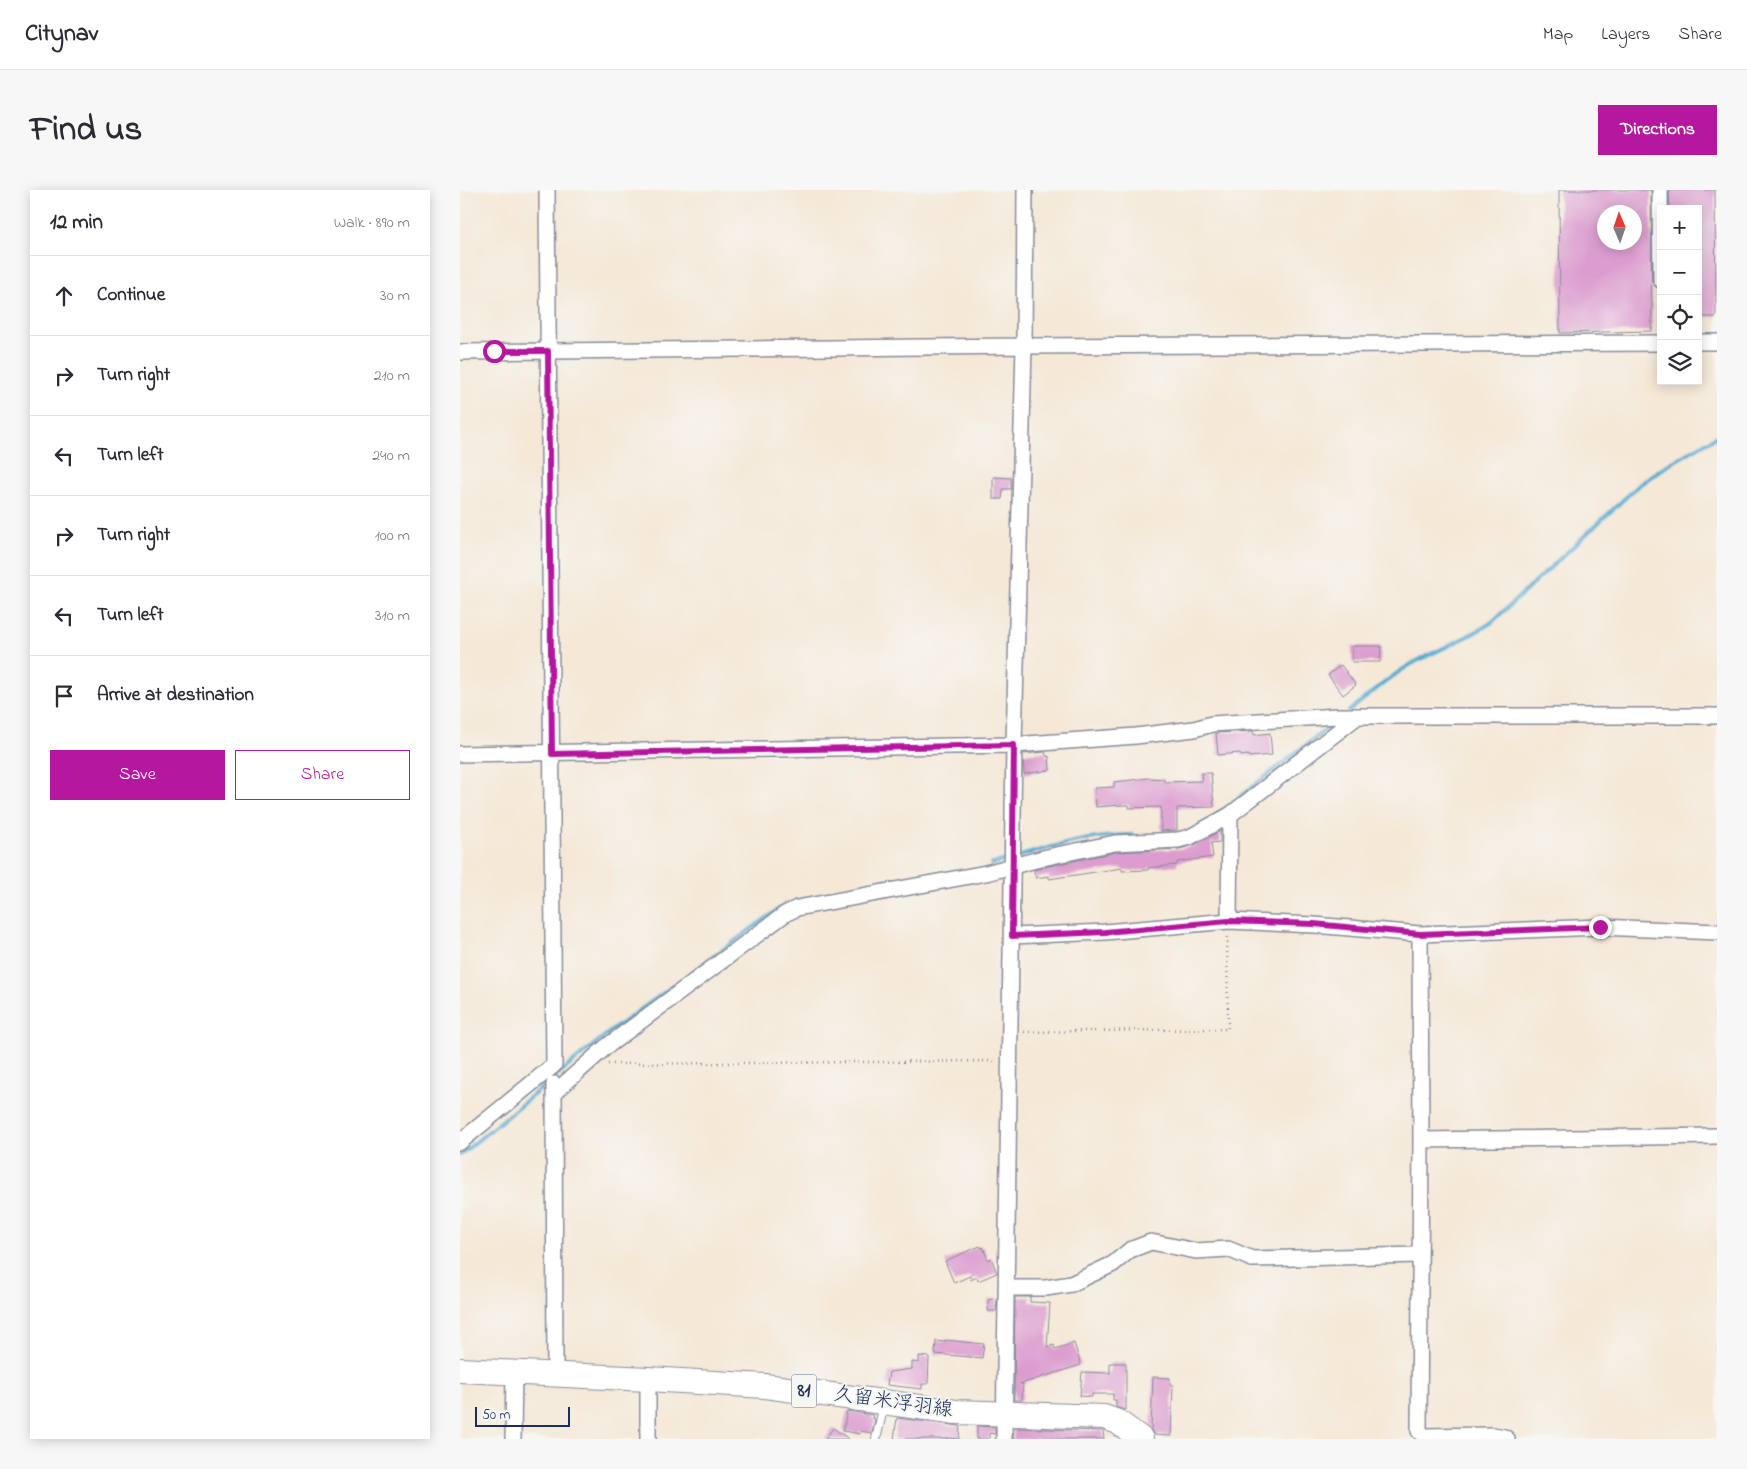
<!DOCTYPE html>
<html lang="en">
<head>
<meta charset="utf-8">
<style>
  :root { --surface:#fff; --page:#f7f7f7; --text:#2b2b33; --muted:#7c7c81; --line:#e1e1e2; --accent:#b5179e }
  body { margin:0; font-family:"Indie Flower","Klee One",sans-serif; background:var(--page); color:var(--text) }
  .controls { position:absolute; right:15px; top:15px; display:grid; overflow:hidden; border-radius:0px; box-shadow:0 2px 12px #0003 }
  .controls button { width:45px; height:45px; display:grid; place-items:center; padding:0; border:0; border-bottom:1px solid var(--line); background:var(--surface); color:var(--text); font:25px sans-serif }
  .compass { position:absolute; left:1137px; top:15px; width:45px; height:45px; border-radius:50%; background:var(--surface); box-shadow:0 2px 12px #0003; rotate:358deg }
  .scale { position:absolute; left:15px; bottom:12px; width:95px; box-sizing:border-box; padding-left:5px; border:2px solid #1b2f5e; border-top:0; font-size:14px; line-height:18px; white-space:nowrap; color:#1b2f5e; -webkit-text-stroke:4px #f6f6f2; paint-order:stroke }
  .stop { position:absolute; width:15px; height:15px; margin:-11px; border:4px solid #b5179e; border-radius:50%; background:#fff }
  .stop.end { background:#b5179e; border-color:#fff; box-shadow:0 1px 5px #0008 }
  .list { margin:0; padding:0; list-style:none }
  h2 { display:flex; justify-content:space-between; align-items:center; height:65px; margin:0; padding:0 20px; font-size:21px }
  h2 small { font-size:16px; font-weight:400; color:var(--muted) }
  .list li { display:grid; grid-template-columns:32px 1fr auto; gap:15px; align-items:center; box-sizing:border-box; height:80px; padding:0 20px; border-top:1px solid var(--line) }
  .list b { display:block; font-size:19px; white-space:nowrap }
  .list em { font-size:16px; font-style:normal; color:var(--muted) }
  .actions { display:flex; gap:10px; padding:15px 20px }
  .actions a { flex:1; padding:11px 0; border:1px solid var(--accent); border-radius:0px; text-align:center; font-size:18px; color:var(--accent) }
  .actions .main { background:var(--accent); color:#fff }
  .icon { flex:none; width:28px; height:28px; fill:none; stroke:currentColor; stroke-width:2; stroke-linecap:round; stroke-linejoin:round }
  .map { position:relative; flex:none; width:1257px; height:1249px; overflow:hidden; border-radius:0px }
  header { display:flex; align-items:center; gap:30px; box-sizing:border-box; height:70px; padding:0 25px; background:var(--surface); border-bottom:1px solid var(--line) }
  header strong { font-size:24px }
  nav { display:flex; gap:28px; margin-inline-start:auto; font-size:18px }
  .intro { display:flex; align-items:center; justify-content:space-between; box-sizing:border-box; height:120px; padding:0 30px }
  h1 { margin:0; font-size:35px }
  .button { padding:12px 22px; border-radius:0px; background:var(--accent); color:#fff; font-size:18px; font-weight:700 }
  main { display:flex; gap:30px; padding:0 30px }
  aside { flex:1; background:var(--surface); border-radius:0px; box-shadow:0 2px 12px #0003 }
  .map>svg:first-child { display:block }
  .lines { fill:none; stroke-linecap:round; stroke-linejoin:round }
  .stream { stroke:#56abd2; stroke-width:4 }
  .building { fill:#dc9ccf; fill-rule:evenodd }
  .lane-casing { stroke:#888c9a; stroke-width:10 }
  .street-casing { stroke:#888c9a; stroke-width:18 }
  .primary-casing { stroke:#888c9a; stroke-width:26 }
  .path { stroke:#888c9a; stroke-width:2.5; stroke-dasharray:1 4; stroke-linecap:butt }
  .lane { stroke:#fff; stroke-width:8 }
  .street { stroke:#fff; stroke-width:15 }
  .primary { stroke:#fff; stroke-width:24 }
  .route { stroke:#b5179e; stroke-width:6 }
  .labels { text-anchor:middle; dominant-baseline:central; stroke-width:4; stroke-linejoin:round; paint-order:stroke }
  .shield { fill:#f6f6f2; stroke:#5d6b8a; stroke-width:1 }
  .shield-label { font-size:19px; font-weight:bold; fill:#1b2f5e }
  .street-label { font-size:20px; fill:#1b2f5e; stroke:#f6f6f2 }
</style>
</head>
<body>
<header>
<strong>Citynav</strong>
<nav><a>Map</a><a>Layers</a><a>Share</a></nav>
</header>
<div class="intro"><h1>Find us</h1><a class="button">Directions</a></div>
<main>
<aside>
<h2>12 min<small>Walk · 890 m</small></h2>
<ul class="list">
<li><svg class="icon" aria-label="ahead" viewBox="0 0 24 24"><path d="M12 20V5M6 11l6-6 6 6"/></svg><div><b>Continue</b></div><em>30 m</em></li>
<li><svg class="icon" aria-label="right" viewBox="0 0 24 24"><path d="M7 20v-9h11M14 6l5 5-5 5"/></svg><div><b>Turn right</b></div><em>210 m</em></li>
<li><svg class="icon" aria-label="left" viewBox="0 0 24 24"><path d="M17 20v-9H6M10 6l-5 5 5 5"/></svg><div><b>Turn left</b></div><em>240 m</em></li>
<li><svg class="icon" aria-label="right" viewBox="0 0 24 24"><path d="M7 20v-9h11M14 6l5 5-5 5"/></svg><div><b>Turn right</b></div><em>100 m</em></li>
<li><svg class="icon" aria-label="left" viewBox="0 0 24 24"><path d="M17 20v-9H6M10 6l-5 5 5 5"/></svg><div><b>Turn left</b></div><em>310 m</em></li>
<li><svg class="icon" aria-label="arrive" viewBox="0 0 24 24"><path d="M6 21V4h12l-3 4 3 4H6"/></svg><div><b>Arrive at destination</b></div></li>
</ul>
<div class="actions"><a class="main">Save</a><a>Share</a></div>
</aside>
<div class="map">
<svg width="1257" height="1249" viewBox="0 0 1257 1249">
  <rect width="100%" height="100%" fill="#f6f6f2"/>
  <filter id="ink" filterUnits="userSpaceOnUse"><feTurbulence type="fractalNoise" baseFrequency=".02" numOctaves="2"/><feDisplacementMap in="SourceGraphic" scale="10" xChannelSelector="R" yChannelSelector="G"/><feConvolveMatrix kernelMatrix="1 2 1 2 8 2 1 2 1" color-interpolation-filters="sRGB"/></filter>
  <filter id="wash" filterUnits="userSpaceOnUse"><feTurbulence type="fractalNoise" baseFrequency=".0096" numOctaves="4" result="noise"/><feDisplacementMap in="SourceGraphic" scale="20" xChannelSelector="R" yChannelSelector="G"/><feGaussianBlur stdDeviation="1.12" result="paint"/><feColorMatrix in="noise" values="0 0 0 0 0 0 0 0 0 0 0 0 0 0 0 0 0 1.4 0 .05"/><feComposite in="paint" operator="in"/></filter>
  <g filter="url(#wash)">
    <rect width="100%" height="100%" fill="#f5e8d7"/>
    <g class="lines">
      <path class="stream" d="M889 521C911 504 932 484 957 471 982 458 1009 448 1032 432L1179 295 1206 276 1257 246
        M757 625 875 532
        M557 667C593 656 634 645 672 645
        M532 674 550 669
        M0 965 151 841 316 721 325 716"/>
    </g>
    <g id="blocks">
      <path class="building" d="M1099 0H1191L1192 141 1100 143ZM1144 22H1174V52H1144Z
        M1209 0H1255L1256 127H1238V19H1210Z
        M533 287 551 288V299H543L542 309H533Z
        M892 456H921L920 472H892Z
        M881 475 896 495 883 505 868 485Z
        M793 541 794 545 810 543 812 565 789 567V565L781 566 780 563 758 565 756 543Z
        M585 562 587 567 589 566 590 580 564 584 563 564Z
        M741 583H751L754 617 717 618V640L701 641V617L669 618V615H662L636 617 635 598 654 597V592L689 588 704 589V592L742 591Z
        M760 641V652L751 653 753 667 717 672V675L688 678V680L662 681V678L589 689V686L576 688 574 682V680L589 676 656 662 720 659 734 655Z
        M520 1056 521 1058 523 1057 528 1070 531 1068 537 1083 518 1091 517 1087 511 1090 510 1086 494 1093 485 1071Z
        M555 1107H570V1112L590 1113 587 1157 594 1155 595 1159 614 1153 621 1175 560 1194H563L562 1210H554Z
        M537 1108 536 1121H528V1110Z
        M485 1150 524 1154 522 1168 475 1164 476 1151 485 1152Z
        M459 1166 469 1167 468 1194H462V1199L427 1195 429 1182 452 1179V1172L459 1173Z
        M650 1173H666V1220L656 1217V1210H653V1204H632V1207L620 1206 622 1182 650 1183Z
        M693 1187 710 1188V1195H713L711 1246 694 1245 691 1240Z
        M387 1221 413 1225 412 1228 415 1229 412 1243 400 1241V1244L383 1241Z
        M437 1228 500 1236 499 1249 488 1248V1249H434Z
        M517 1236 535 1237V1244L529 1243V1249H517Z
        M373 1238 389 1249H365Z
        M554 1238 641 1241H643L644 1249H553Z"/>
    </g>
  </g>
  <g filter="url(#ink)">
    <use href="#blocks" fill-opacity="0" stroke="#888c9a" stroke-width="1"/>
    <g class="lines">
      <g class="lane-casing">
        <path id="lane" d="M416 1249 424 1215"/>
      </g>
      <g class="street-casing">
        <path id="street" d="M1200 0 1201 90
          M1238 152H1257
          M0 162 564 156 1201 153
          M0 564 554 555 676 546 734 539 752 534 877 526H1257
          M769 731 770 625 898 526
          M960 744 961 950 959 1241 964 1246 1033 1245 1044 1247 1047 1249
          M552 746 645 742 769 731 854 735 960 744 1140 737 1257 742
          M94 894 95 1185
          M95 902 146 857 325 724 337 718 526 683 587 667 655 653 718 650 730 647 770 625
          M961 950 1257 946
          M0 952 94 875 87 0
          M547 1098H586L611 1094 653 1074 670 1060 691 1052 736 1061 768 1059 792 1069 959 1065
          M53 1249 54 1183
          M188 1249V1189
          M544 1249 554 555 564 156 565 0"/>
      </g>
      <g class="primary-casing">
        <path id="primary" d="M0 1180 188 1189 305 1196 496 1222 644 1227 658 1232 681 1249"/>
      </g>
      <path class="path" d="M564 842 768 839 767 744
        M148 874 538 871"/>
      <use href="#lane" class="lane"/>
      <use href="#street" class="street"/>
      <use href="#primary" class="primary"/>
    </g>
  </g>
  <g class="lines" filter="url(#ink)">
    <path class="route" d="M34 161H88L92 564 554 555 552 746 645 742 769 731 854 734 960 744 1140 737"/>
  </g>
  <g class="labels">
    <rect class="shield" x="331.5" y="1184.5" width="25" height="33" rx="4"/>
    <g class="shield-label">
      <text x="344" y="1201">81</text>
    </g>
    <g class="street-label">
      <text transform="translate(433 1213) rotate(8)">久留米浮羽線</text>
    </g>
  </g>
</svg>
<div class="controls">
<button>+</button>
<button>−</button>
<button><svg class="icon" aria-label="locate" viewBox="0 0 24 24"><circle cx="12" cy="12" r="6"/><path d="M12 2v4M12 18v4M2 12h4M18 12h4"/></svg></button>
<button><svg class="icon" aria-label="layers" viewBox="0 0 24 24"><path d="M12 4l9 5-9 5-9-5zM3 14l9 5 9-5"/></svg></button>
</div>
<svg class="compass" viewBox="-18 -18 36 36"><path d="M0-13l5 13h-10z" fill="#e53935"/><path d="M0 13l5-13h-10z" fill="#7c7c81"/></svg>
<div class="scale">50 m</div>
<div class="stop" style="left:34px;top:161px"></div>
<div class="stop end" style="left:1140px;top:737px"></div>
</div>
</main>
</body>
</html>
